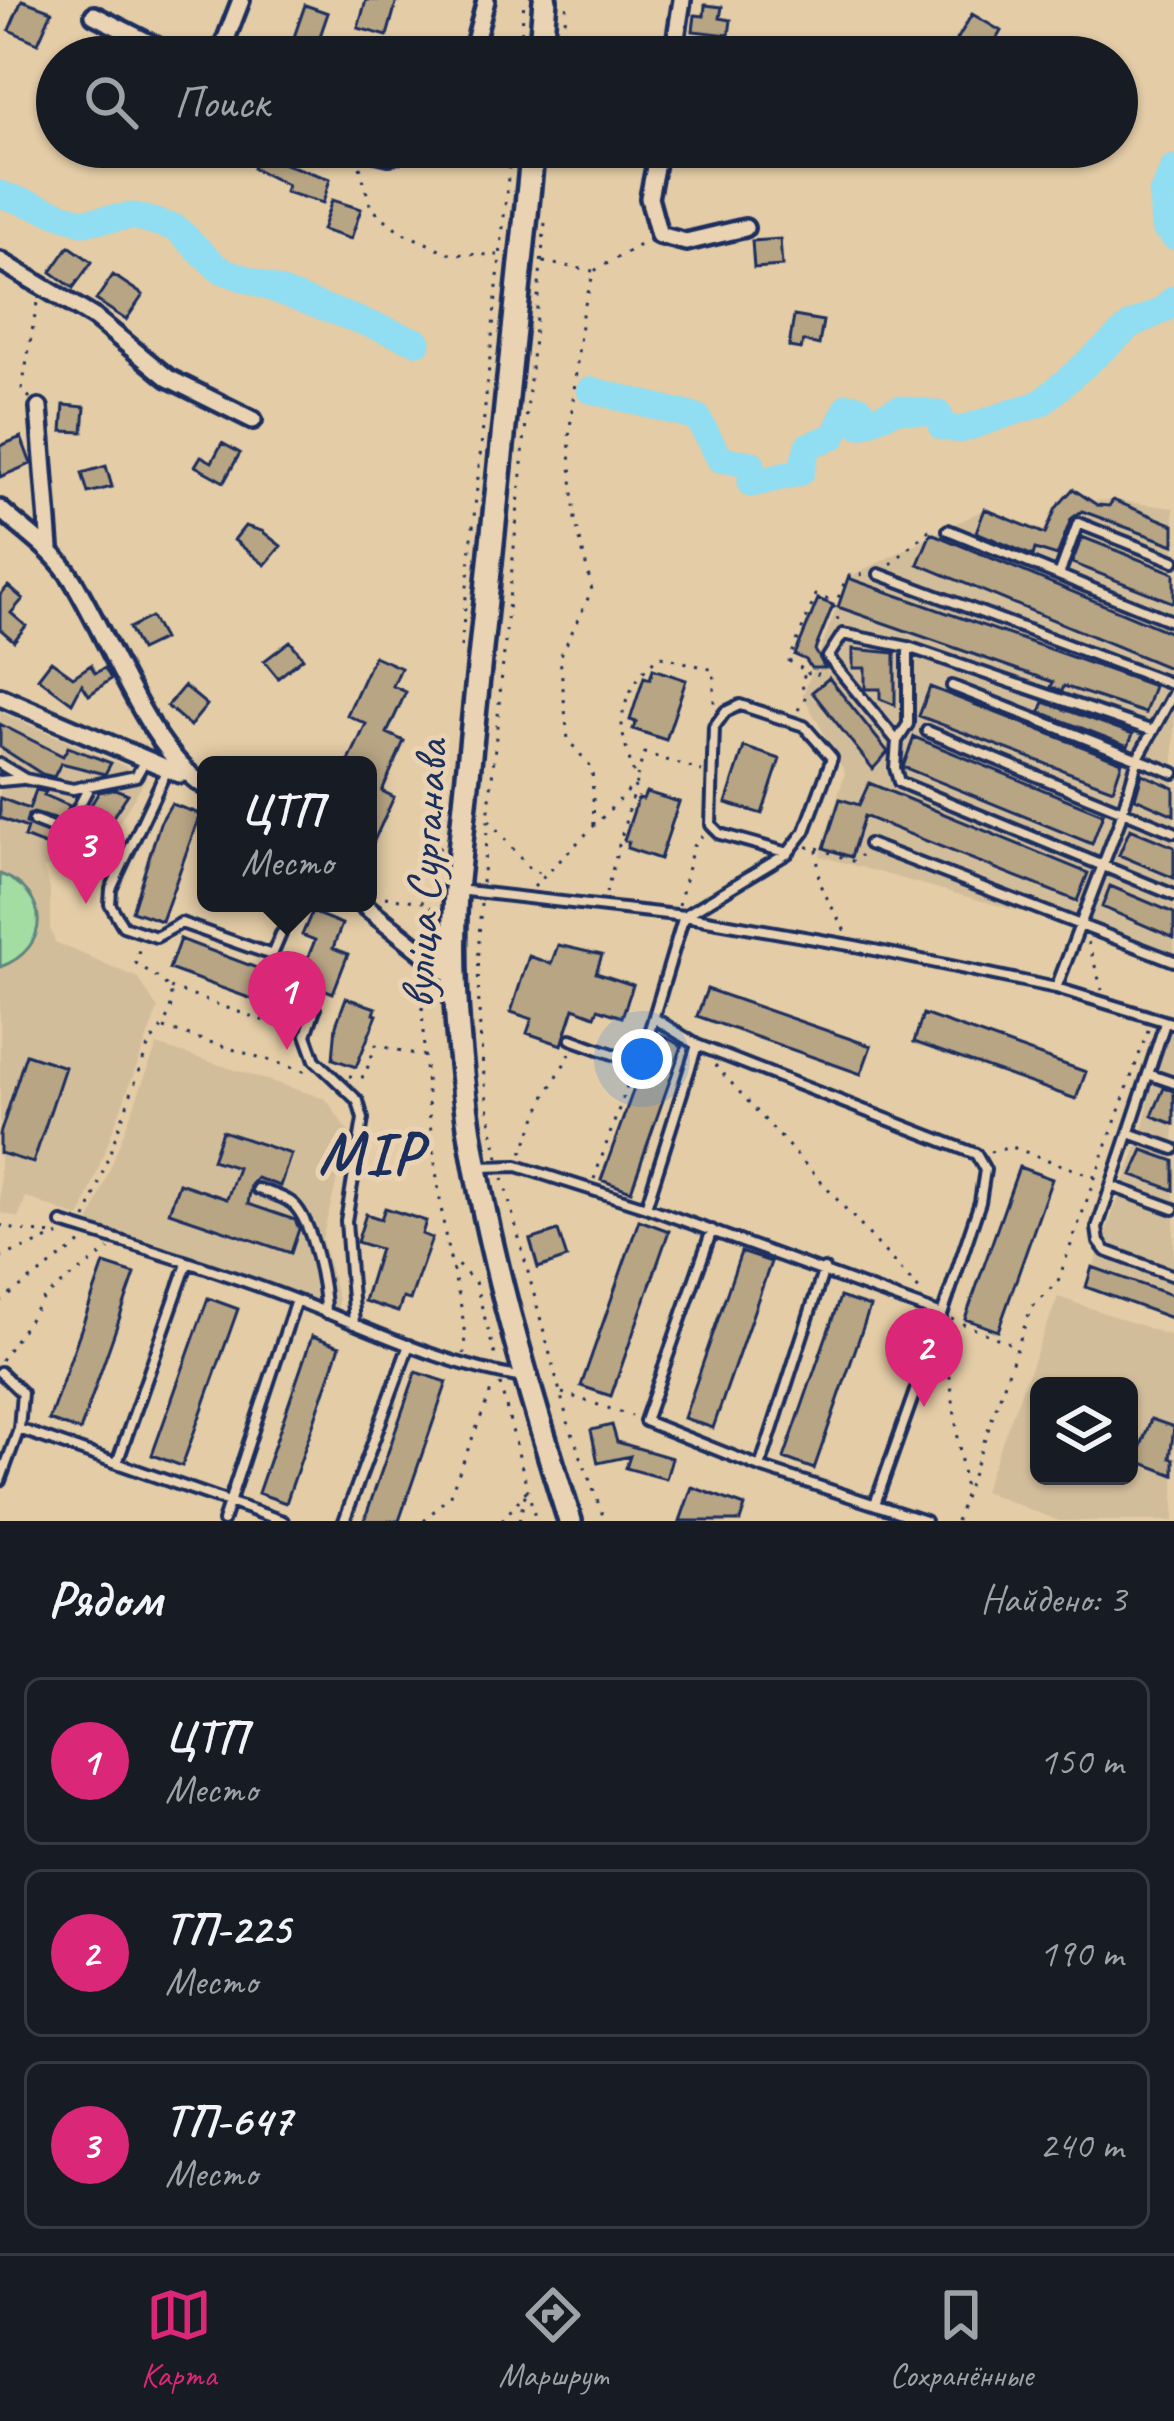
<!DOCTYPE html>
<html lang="ru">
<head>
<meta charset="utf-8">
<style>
  :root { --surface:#171b24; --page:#242831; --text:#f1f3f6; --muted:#9ea1a6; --line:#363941; --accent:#db2777 }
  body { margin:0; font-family:Caveat,sans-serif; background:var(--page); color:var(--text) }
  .controls { position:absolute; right:36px; bottom:36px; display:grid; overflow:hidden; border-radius:18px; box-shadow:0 3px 9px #0004 }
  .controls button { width:108px; height:108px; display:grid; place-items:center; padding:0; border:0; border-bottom:3px solid var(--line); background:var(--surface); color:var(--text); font:60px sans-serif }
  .you { position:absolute; left:642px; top:1059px; width:42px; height:42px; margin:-30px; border:9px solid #fff; border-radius:50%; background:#1a73e8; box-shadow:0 0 0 18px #1a73e833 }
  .badge { display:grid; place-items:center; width:78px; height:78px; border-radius:50%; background:var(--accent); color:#fff; font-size:39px; font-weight:700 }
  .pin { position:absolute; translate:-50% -99px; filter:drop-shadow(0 3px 6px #0008) }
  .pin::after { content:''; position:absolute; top:63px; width:42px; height:36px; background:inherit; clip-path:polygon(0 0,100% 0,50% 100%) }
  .popup { position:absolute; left:197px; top:756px; width:180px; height:156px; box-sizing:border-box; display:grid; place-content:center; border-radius:18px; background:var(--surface); filter:drop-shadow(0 3px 9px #0005); font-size:39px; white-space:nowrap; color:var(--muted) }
  .popup b { font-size:45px; color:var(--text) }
  .popup::after { content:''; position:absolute; left:50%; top:100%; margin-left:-24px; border:24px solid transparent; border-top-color:var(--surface) }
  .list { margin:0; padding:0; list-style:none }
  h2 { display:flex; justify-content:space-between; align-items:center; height:156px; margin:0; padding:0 48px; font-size:51px }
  h2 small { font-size:39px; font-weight:400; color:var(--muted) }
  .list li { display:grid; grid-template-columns:78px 1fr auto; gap:36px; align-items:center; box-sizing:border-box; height:168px; margin:0 24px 24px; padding:0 24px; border:3px solid var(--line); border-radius:18px }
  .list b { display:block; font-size:45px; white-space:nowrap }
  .list p { margin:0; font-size:39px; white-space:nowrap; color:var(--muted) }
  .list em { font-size:39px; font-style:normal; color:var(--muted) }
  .icon { flex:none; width:66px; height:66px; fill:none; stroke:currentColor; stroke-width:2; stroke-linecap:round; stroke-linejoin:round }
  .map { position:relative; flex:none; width:1174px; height:1521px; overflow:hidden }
  .search { position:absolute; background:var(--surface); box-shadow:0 3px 9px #0004; left:36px; right:36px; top:36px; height:132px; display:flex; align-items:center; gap:30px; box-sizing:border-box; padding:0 42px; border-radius:66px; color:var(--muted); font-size:45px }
  .sheet { height:732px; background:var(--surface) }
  nav { display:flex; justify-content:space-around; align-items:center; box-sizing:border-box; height:168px; border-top:3px solid var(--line); background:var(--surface); font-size:33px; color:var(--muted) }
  nav a { display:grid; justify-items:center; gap:6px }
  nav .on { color:var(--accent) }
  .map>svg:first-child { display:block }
  .built { fill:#d2bd9b; fill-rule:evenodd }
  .green { fill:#a3dda2; stroke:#5f8680; stroke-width:3 }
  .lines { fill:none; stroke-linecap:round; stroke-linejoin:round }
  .river { stroke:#91ddf2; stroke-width:27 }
  .building { fill:#b8a584; stroke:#1b2f5e; stroke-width:3 }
  .lane-casing { stroke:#1b2f5e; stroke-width:16 }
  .street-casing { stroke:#1b2f5e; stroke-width:24 }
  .secondary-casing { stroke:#1b2f5e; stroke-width:30 }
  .path { stroke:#1b2f5e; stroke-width:3; stroke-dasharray:3 9; stroke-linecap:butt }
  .lane { stroke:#e9d3b2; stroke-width:8 }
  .street { stroke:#e9d3b2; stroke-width:15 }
  .secondary { stroke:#e9d3b2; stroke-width:21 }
  .labels { text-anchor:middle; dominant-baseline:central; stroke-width:10; stroke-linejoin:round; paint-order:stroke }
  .street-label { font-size:48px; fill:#1b2f5e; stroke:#e9d3b2 }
  .district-label { font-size:60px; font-weight:bold; letter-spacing:3px; fill:#1b2f5e; stroke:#e9d3b2 }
</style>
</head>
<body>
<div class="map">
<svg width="1174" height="1521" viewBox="0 0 1174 1521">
  <rect width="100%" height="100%" fill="#e3cca6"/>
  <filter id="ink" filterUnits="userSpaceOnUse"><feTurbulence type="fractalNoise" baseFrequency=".00833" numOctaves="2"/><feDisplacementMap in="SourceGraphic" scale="24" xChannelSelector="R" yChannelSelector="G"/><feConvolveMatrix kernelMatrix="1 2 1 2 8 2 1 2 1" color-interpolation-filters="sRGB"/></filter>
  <g filter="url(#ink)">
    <path class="built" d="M1073 489 1092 501 1113 500 1174 508V954L820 856 845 773 803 695 848 578 985 509 1044 530 1054 508Z
      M0 712 147 776 116 828 108 826 85 862 71 856 66 866 43 868 50 888V928L55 942 138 978 158 1009 80 1218 26 1197 18 1218 0 1212Z
      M1165 1023 1174 1024V1316L1087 1284 1142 1133Z
      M157 1045 326 1099 349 1133 322 1239 338 1300 337 1310 89 1224Z
      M1058 1297 1174 1337V1521H1059L983 1491ZM1039 1386H1129V1476H1039Z"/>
    <path class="green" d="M0 874C51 892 51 949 0 967Z"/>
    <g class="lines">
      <path class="river" d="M1174 168 1162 194 1164 227 1174 237
        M0 194 82 222 134 216 176 228 219 269 418 342
        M590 390 697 417 720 459 752 464 751 484 801 472 808 446 834 436 848 406 860 408V425L898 409 939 414 942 427 960 430 1041 403 1131 325 1163 310 1174 299"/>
    </g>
    <path class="building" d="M22 0 52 11 38 43 9 30Z
      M366 0H397L387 36 358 28Z
      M305 5 328 13 317 45 294 37Z
      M705 5 722 7 720 18 731 20 729 35 693 31 695 15 704 16Z
      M972 14 1001 31 986 57H947Z
      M263 147 287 152 282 163 330 179 323 203 285 192 287 185 253 168Z
      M332 200 361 209 351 239 322 230Z
      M780 239 782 266 754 268 752 241Z
      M69 246 92 262 73 288 51 272Z
      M113 275 143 295 126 320 96 300Z
      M794 316 823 321 819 345 803 341 801 349 789 347Z
      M64 405 85 407 83 432 62 431Z
      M21 437 31 464 0 477V446Z
      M222 443 240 453 224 482 195 466 201 456 212 462Z
      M106 466 112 487 88 493 82 473Z
      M1073 489 1097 505 1109 506 1113 500 1174 525V545L1082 511 1071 519 1057 556 1035 549 1033 556 976 532 985 509 1045 534 1056 508Z
      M245 526 262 531 281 546 265 565 234 540Z
      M931 533 1174 634V670L918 564Z
      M1082 537 1174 573V603L1072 563Z
      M848 578 1154 686 1145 713 1064 686 1062 691 1051 687 1053 682 838 607Z
      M8 586 23 599 11 613 26 626 14 641 0 629V595Z
      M818 599 833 605 815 650 825 668H811L806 660 795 655Z
      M151 617 163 639 140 650 129 628Z
      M290 641 303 658 278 678 264 661Z
      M853 649 895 653V705L880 699V689H865V668H853Z
      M374 656 401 668 393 686 406 692 387 733 404 741 382 791 394 797 368 854V765H347L366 724 347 715Z
      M51 661 73 677 91 665 95 673 105 668 111 679 89 695 82 684 72 703 38 678Z
      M653 669 686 680 666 740 633 729 636 722 630 720 644 677 650 679Z
      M829 678 888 752 873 769 812 692Z
      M184 686 207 705 190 726 167 706Z
      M930 687 1122 762 1113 789 919 716Z
      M1044 702 1133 734 1128 746 1040 712Z
      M0 724 63 756 68 747 111 763 105 774 61 763 54 777 42 774 0 747Z
      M914 737 1103 814 1092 844 903 767Z
      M744 747 780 759 762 814 726 803Z
      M1142 774 1174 788V815L1135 798Z
      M869 783 1088 873 1077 901 864 816 851 857 824 848 840 799 859 805Z
      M115 789 128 794 100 836 94 834 78 858 24 837 27 828 0 818V798L29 809 36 790 46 792 44 795 70 806 62 821 34 813 28 815 26 823 61 839 74 832 99 792Z
      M646 792 679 802 660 859 627 848 629 842 624 840 638 798 643 799Z
      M171 804 200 814 162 921 132 911 160 823Z
      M1130 829 1174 847V878L1119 855Z
      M1110 886 1174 913V938L1102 907Z
      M312 912 342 924 333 948 348 954 333 993 299 979 315 940 302 935Z
      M180 939 291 981 280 1009 169 969Z
      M558 945 602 955 596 973 633 985 622 1017 598 1009 595 1016 574 1008 562 1045 527 1033 532 1019 511 1012 529 956 551 964Z
      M707 989 871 1046 861 1074 697 1016Z
      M346 998 376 1008 374 1014 377 1015 356 1067 333 1059 336 1025Z
      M923 1014 1086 1072 1076 1099 914 1042Z
      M658 1033 682 1046 631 1191 601 1180 643 1063Z
      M26 1054 65 1067 33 1163 0 1153V1134Z
      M1164 1088 1174 1091V1124L1152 1116Z
      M222 1131 291 1154 280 1186 257 1178 251 1185 248 1204 295 1220 299 1229 291 1253 169 1212 179 1183 227 1199 238 1168 212 1160Z
      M1143 1150 1174 1161V1190L1132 1175Z
      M1019 1167 1052 1179 998 1331 965 1319Z
      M385 1208 426 1221 422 1234 432 1238 410 1300 403 1298 398 1312 364 1301 380 1249 357 1242 366 1214 381 1219Z
      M639 1220 669 1231 611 1396 581 1386Z
      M558 1231 567 1258 538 1268 530 1240Z
      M741 1252 771 1262 713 1428 684 1418Z
      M104 1264 135 1274 80 1431 49 1420Z
      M1092 1267 1174 1296V1319L1086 1287Z
      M840 1297 870 1307 814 1469 784 1458Z
      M208 1298 238 1309 182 1466 152 1455Z
      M312 1336 340 1346 286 1503 258 1493Z
      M416 1372 447 1382 399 1521H364Z
      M1151 1419 1174 1427 1170 1458 1174 1459V1475L1129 1458V1441L1141 1446Z
      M612 1425 617 1442 672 1458 666 1479 626 1468 630 1456 598 1463 591 1430Z
      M692 1487 745 1506 740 1521H680Z"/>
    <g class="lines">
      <g class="lane-casing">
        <path id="lane" d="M948 530 1174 622
          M879 574 1174 685
          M1059 575 1078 523 1174 561
          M952 686 1174 773
          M927 731 1174 832
          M1153 731 908 647 843 634 828 657 897 741 895 768 899 782 1174 895
          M897 741 908 724V647
          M0 764 25 779 73 789 136 776 145 760
          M167 769 111 889 110 904 123 926 156 937 181 923 272 955 281 934
          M0 781 22 779
          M34 821 60 831 68 827 90 785
          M869 844 1174 961
          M458 890 684 916 855 946 1056 988 1174 1024
          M1056 988 1119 823 1138 758 1174 692
          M315 1009 306 1035 315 1060 358 1101 363 1119 346 1221 354 1324
          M654 1018 697 1045
          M1165 1023 1097 1228 1099 1242 1106 1251 1174 1276
          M571 1039 624 1058 638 1056 645 1046 684 916 788 853 805 831 832 758 804 726 740 705 725 712 714 727 711 825 720 834 788 853
          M1148 1074 1174 1083
          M1129 1133 1174 1149
          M480 1167 517 1166 646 1207 942 1315 875 1504
          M1111 1186 1174 1209
          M258 1189C269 1193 284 1196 293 1204 313 1222 325 1287 325 1313
          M646 1207 697 1045 976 1154 985 1170 980 1202 942 1315
          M62 1223C140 1247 221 1271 298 1301 371 1330 446 1366 524 1378
          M712 1230 645 1421 760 1467 925 1521
          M0 1372 22 1393 19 1429 0 1481
          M19 1429 283 1521
          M117 1463 187 1264
          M760 1467 824 1269
          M223 1521 296 1300
          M344 1521 409 1345"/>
      </g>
      <g class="street-casing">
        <path id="street" d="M94 15 177 57
          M219 57 241 0
          M471 57 486 0
          M673 57 682 0
          M355 147 389 155 423 147
          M659 147 649 198 659 235 686 242 745 228
          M0 261 95 318 168 378 253 420
          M39 408 50 548
          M0 509C26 533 53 549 72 579 110 640 148 750 206 787
          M0 697 180 774
          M361 903 455 978"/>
      </g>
      <g class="secondary-casing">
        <path id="secondary" d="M540 57 545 0
          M533 147 456 890C444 1108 505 1315 570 1521"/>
      </g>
      <path class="path" d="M520 57 524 0
        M562 57 567 0
        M360 167 371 208 401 232 451 254 498 255
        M543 262 593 271
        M30 398 22 389 37 303
        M891 564 929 530H934
        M838 620 834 608 847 576 867 574
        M461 647 511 147
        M807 672 811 677 824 671
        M798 710 806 696 801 683 806 671 789 661 816 595 834 602
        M637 777 644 753 702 771
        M489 820 532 872 545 873
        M594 825 592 768 568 740 560 657 592 590 575 519 569 438 582 315 594 271 645 242
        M807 847 817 848 819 883 847 935
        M817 848 855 862 861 855
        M482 883 545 223
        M534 887 636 783C632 765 622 742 622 723 622 700 641 667 661 656L714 670V708
        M606 893 635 786
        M385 897 431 903
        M275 903 271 913 275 923
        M481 904C475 987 479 1076 498 1157
        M679 905 693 846 702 836
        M428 933 444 811
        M1088 942 1102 990
        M282 965 308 1000
        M422 971C421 1060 432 1147 445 1234 451 1273 468 1314 464 1354
        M170 988 296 1032
        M164 1028 310 1073
        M715 1065 922 1293
        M349 1076 364 1077 376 1045 424 1056
        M990 1152 1012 1147 1095 1177
        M522 1153 546 1095 570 1054
        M503 1178 568 1422 605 1521
        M594 1179 633 1069
        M86 1219 150 1041C163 1032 178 1003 168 988 162 978 145 970 136 963L140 945
        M0 1225 20 1231 53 1234
        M0 1257 60 1235
        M449 1257 475 1282 496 1359
        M0 1302 81 1243
        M951 1319 1014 1345
        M945 1340 965 1491
        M1 1360 44 1298 109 1249
        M500 1384 536 1521
        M562 1393 632 1416
        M424 1521 450 1495 493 1386
        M502 1521 527 1490
        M519 1521 526 1491
        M956 1521 1031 1308 1058 1281 1148 1030"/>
      <use href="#lane" class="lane"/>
      <use href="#street" class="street"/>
      <use href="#secondary" class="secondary"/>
    </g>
  </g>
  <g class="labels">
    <g class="street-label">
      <text transform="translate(424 874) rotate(-87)">вуліца Сурганава</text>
    </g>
    <g class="district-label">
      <text x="371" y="1153">МІР</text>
    </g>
  </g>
</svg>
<div class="controls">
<button><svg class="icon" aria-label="layers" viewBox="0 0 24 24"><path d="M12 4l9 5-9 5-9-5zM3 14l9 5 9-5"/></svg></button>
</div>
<div class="you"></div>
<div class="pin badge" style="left:287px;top:1050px">1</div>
<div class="popup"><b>ЦТП</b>Место</div>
<div class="pin badge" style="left:924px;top:1407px">2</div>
<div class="pin badge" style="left:86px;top:904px">3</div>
<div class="search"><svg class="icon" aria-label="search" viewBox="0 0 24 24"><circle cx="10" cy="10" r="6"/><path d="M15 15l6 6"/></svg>Поиск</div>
</div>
<section class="sheet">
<h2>Рядом<small>Найдено: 3</small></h2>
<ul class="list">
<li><span class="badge">1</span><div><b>ЦТП</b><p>Место</p></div><em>150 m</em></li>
<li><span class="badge">2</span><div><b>ТП-225</b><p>Место</p></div><em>190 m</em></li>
<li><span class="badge">3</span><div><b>ТП-647</b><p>Место</p></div><em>240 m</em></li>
</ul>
</section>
<nav>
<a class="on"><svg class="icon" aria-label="map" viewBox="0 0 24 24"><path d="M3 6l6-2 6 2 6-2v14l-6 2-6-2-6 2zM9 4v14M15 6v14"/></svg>Карта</a>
<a><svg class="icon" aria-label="directions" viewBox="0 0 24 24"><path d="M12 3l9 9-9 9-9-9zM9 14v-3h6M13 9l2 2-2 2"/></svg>Маршрут</a>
<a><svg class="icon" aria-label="saved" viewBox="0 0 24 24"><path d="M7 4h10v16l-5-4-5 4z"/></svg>Сохранённые</a>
</nav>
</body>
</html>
